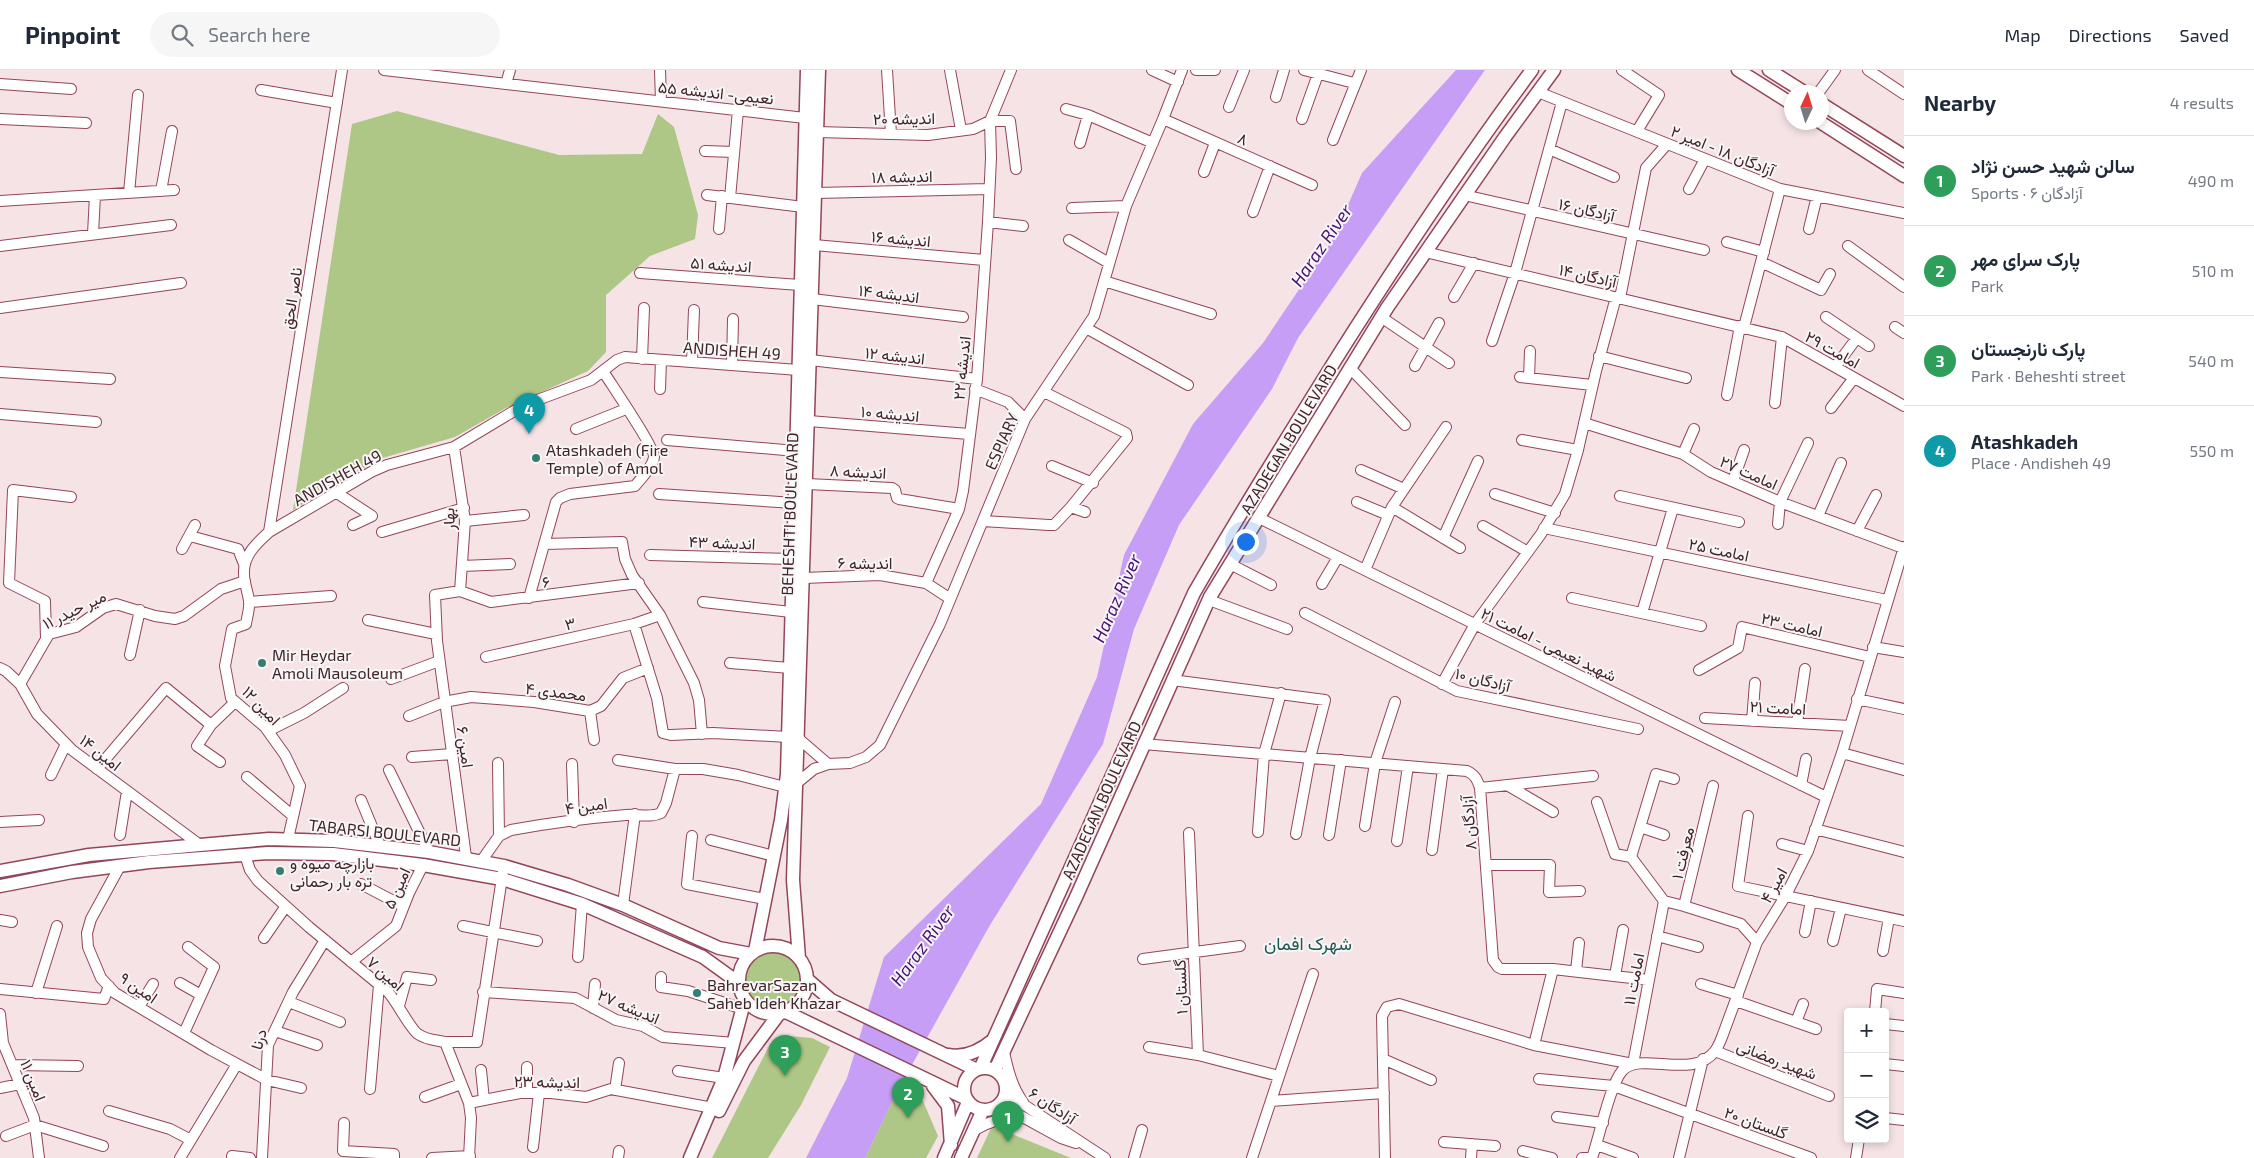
<!DOCTYPE html>
<html lang="en">
<head>
<meta charset="utf-8">
<style>
  :root { --surface:#fff; --page:#f6f6f7; --text:#1f2937; --muted:#747a83; --line:#e0e1e3; --accent:#367c74 }
  body { margin:0; font-family:"Exo 2",Vazirmatn,sans-serif; background:var(--page); color:var(--text) }
  .controls { position:absolute; right:15px; bottom:15px; display:grid; overflow:hidden; border-radius:5px; box-shadow:0 2px 8px #0003 }
  .controls button { width:45px; height:45px; display:grid; place-items:center; padding:0; border:0; border-bottom:1px solid var(--line); background:var(--surface); color:var(--text); font:25px sans-serif }
  .compass { position:absolute; left:1784px; top:15px; width:45px; height:45px; border-radius:50%; background:var(--surface); box-shadow:0 2px 8px #0003; rotate:4deg }
  .you { position:absolute; left:1245px; top:471px; width:18px; height:18px; margin:-12px; border:4px solid #fff; border-radius:50%; background:#1a73e8; box-shadow:0 0 0 8px #1a73e833 }
  .badge { display:grid; place-items:center; width:32px; height:32px; border-radius:50%; background:var(--accent); color:#fff; font-size:16px; font-weight:700 }
  .pin { position:absolute; translate:-50% -41px; filter:drop-shadow(0 1px 2px #0008) }
  .pin::after { content:''; position:absolute; top:26px; width:18px; height:15px; background:inherit; clip-path:polygon(0 0,100% 0,50% 100%) }
  .list { margin:0; padding:0; list-style:none }
  h2 { display:flex; justify-content:space-between; align-items:center; height:65px; margin:0; padding:0 20px; font-size:21px }
  h2 small { font-size:16px; font-weight:400; color:var(--muted) }
  .list li { display:grid; grid-template-columns:32px 1fr auto; gap:15px; align-items:center; box-sizing:border-box; height:90px; padding:0 20px; border-top:1px solid var(--line) }
  .list b { display:block; font-size:19px; white-space:nowrap }
  .list p { margin:0; font-size:16px; white-space:nowrap; color:var(--muted) }
  .list em { font-size:16px; font-style:normal; color:var(--muted) }
  .icon { flex:none; width:28px; height:28px; fill:none; stroke:currentColor; stroke-width:2; stroke-linecap:round; stroke-linejoin:round }
  .map { position:relative; flex:none; width:1904px; height:1088px; overflow:hidden }
  header { display:flex; align-items:center; gap:30px; box-sizing:border-box; height:70px; padding:0 25px; background:var(--surface); border-bottom:1px solid var(--line) }
  header strong { font-size:24px }
  nav { display:flex; gap:28px; margin-inline-start:auto; font-size:18px }
  .search { width:350px; height:45px; background:var(--page); display:flex; align-items:center; gap:12px; box-sizing:border-box; padding:0 18px; border-radius:28px; color:var(--muted); font-size:19px }
  main { display:flex }
  aside { flex:1; background:var(--surface) }
  .map>svg:first-child { display:block }
  .green { fill:#aec686 }
  .water { fill:#c69ef5 }
  .lines { fill:none; stroke-linecap:round; stroke-linejoin:round }
  .minor-casing { stroke:#93455a; stroke-width:12 }
  .major-casing { stroke:#93455a; stroke-width:15 }
  .minor { stroke:#fff; stroke-width:10 }
  .major { stroke:#fff; stroke-width:12 }
  .poi-dot { fill:#367c74; stroke:#f6f6f6; stroke-width:2 }
  .labels { text-anchor:middle; dominant-baseline:central; stroke-width:4; stroke-linejoin:round; paint-order:stroke }
  .street-label { font-size:16px; fill:#44222a; stroke:#f6f6f6 }
  .poi-label { font-size:16px; fill:#44222a; stroke:#f6f6f6; text-anchor:start }
  .water-label { font-size:18px; font-style:italic; fill:#4a0e75; stroke:#f6f6f6 }
  .neighbourhood-label { font-size:18px; fill:#1e5751; stroke:#f6f6f6 }
</style>
</head>
<body>
<header>
<strong>Pinpoint</strong>
<div class="search"><svg class="icon" aria-label="search" viewBox="0 0 24 24"><circle cx="10" cy="10" r="6"/><path d="M15 15l6 6"/></svg>Search here</div>
<nav><a>Map</a><a>Directions</a><a>Saved</a></nav>
</header>
<main>
<div class="map">
<svg width="1904" height="1088" viewBox="0 0 1904 1088">
  <rect width="100%" height="100%" fill="#f6e3e6"/>
  <path class="green" d="M397 41 559 85 642 84 658 44 674 57 698 145 695 169 650 186 606 225V282L588 301 504 339 455 367 379 389 293 440 352 54Z
    M739 910a34 34 0 1 1 68 0a34 34 0 1 1-68 0Z
    M789 966 812 968 830 977 801 1035 768 1088H712L770 974Z
    M899 1018 923 1031 938 1066 926 1088H865Z
    M992 1056 1071 1088H977Z"/>
  <path class="water" d="M1456 0H1485L1298 268 1272 319 1179 455 1134 559 1103 674 990 855 899 1018 865 1088H806L847 1008 884 887 1041 734 1097 607 1124 485 1193 354 1263 273 1333 169 1362 103Z"/>
  <g class="lines">
    <g class="minor-casing">
      <path id="minor" d="M384 0 805 48
        M660 0 661 31
        M887 0 891 64
        M950 0 961 60
        M1152 0 1178 12
        M1196 0H1215
        M1304 0 1354 13
        M1622 0 1659 25 1637 61
        M1868 0 1904 24
        M0 14 71 19
        M506 14 510 0
        M261 20 337 33
        M1538 22 1780 119 1904 143
        M1819 22 1835 0
        M1276 27 1284 0
        M1229 37 1244 0
        M1066 39 1088 45 1153 73
        M0 49 86 53
        M1163 49 1312 115
        M1302 49 1318 4
        M817 62 928 65 973 59 990 51H1010L1016 99
        M1333 70 1361 0
        M1080 73 1088 45
        M1549 79 1614 107
        M705 81 734 82
        M1204 102 1215 73
        M1689 119 1705 89
        M161 121 172 61
        M129 123 138 25
        M816 123 989 119
        M707 125 803 137
        M1464 125 1704 180
        M730 128 738 40
        M0 131 174 120
        M1072 138 1126 136
        M1253 142 1270 96
        M988 152 1023 156
        M719 159 722 126
        M1809 159 1817 126
        M93 164 95 125
        M1069 170 1109 193
        M1727 172 1764 182
        M814 175 984 190
        M0 176 171 155
        M1848 176 1904 217
        M1425 182 1782 267 1904 336
        M1761 192 1821 220 1830 204
        M640 203 800 215
        M1104 211 1211 244
        M1454 227 1474 193
        M1620 228 1646 98 1667 74
        M812 229 963 247
        M0 238 181 213
        M1381 247 1449 293
        M1826 247 1869 276
        M1744 257 1780 119
        M1895 257 1904 263
        M1086 258 1188 315
        M1492 271 1515 203 1562 32
        M1599 286 1686 308
        M642 289 644 238
        M810 290 977 309
        M692 292 694 240
        M732 295 733 249
        M1415 296 1439 253
        M1836 296 1856 269
        M1350 298 1405 355
        M0 302 110 309
        M1520 307 1592 315
        M1529 308 1530 281
        M660 319 661 290
        M975 319 1008 332 1025 349
        M1044 322 1126 363 1127 368 1071 437
        M1727 325 1740 256
        M1775 333 1782 267
        M1831 338 1854 308
        M0 344 96 352
        M809 351 969 364
        M1584 353 1683 384 1711 402 1780 432 1903 478
        M576 359 626 339
        M667 370 796 381
        M1522 370 1578 380
        M454 377 465 451 460 521
        M1683 384 1694 359
        M1052 396 1093 413
        M1361 400 1404 419
        M1733 411 1744 380
        M807 414 892 418 895 420 897 428 899 429 959 439
        M337 423 372 446 353 455
        M659 424 794 433
        M1495 424 1555 443
        M1620 426 1739 452
        M1357 432 1388 445
        M1392 437 1460 478
        M1818 446 1841 393
        M1259 448 1826 727
        M465 451 524 445
        M983 451 1049 455H1054L1071 437 1085 442
        M1778 454 1780 432 1808 373
        M1483 456 1528 482
        M1544 458 1887 530
        M1857 461 1876 425
        M269 462 342 0
        M382 462 464 438
        M190 466 238 479 244 494
        M1443 468 1478 391
        M544 474 622 472 625 489 632 505 660 545 694 613 699 630 702 664
        M182 479 195 455
        M650 485 793 489
        M1230 494 1271 515
        M462 496 510 494
        M1365 500 1392 437 1446 357
        M804 508 880 505 926 513
        M1322 514 1338 487
        M460 521 435 525 437 571 466 787
        M460 521 491 532 639 513
        M529 528 556 432 560 428 570 424 635 416C641 408 653 397 654 387 655 378 611 314 603 301
        M949 528 926 513 959 439 963 421 977 309 988 152 991 88 990 51 1011 0
        M1572 528 1701 556
        M1209 530 1287 559
        M249 532 331 526
        M703 532 791 542
        M1305 543 1457 621 1638 659
        M1642 543 1673 438
        M368 550 436 564
        M634 554 657 628 663 663 671 665 713 663 788 667
        M46 568 45 531 9 513 13 420 71 427
        M1873 577 1904 582
        M130 585 140 540
        M486 587 634 554 660 545
        M730 593 790 598
        M0 598 6 601 20 614 37 644 72 680 200 775
        M1699 600 1738 578 1742 557 1870 587
        M391 609 439 591
        M1172 610 1325 630 1310 688 1296 764
        M20 614 49 564 76 557 103 538 116 534 155 546 175 549 184 546 221 519 245 511
        M1442 614 1475 554 1541 464 1565 424 1578 380 1596 301 1616 227
        M1857 629 1904 639
        M590 641 594 670
        M409 646 444 632 471 627 534 632 590 641 601 636 623 608 648 598
        M1705 648 1850 656
        M1752 651 1755 613
        M1797 653 1805 599
        M211 655 235 632
        M268 661 304 643 343 618
        M799 669 828 694
        M1143 674 1467 701C1475 705 1477 709 1480 718L1493 890 1498 897 1502 899H1553L1534 975 1633 994 1664 831
        M1842 683 1904 700
        M412 687 452 684
        M618 690 675 699H703L738 705 785 717
        M498 693 499 766
        M572 694 574 752
        M97 699 166 618 211 655 197 676 220 692
        M389 700 429 782
        M51 705 66 674
        M247 707 293 746
        M797 713 814 699 828 694 850 693 866 687 880 675 940 554 1025 349 1094 246 1126 136 1163 49 1182 0
        M1507 715 1553 742
        M1801 715 1806 689
        M1480 718 1593 706
        M361 730 380 776
        M1597 732 1615 784 1631 787 1664 831
        M1748 746 1738 816 1904 851
        M0 752 39 750
        M1365 756 1375 693 1395 632
        M1640 757 1664 765
        M1815 759 1904 782
        M1258 762 1264 684 1281 623
        M1189 763 1198 985 1279 1006
        M120 765 127 721
        M1329 765 1341 690
        M692 766 687 814 765 829
        M288 769 300 716 285 685 265 657 231 628 225 596 232 559 246 554C247 547 250 538 249 531 248 522 244 513 244 504 243 485 257 473 269 462L371 402 387 395 454 377 524 335 591 310 617 290 625 287 798 300
        M711 770 774 786
        M1397 771 1408 696
        M1782 774 1808 781
        M1432 780 1443 699
        M245 785 250 800 258 811 309 857 388 922C397 932 411 960 418 964 426 970 436 970 445 972L469 1033 471 1048 469 1088
        M1631 787 1656 704 1674 709
        M482 790 499 766 511 760C549 753 588 748 626 745 638 744 651 748 661 743L666 733 675 699
        M1486 795H1550L1549 822 1580 821
        M120 796 91 849 87 863 88 877 101 908 115 923 211 980 267 1010 301 1018
        M361 814 403 836
        M1664 831 1684 836 1713 716
        M623 835 635 744
        M1684 836 1741 854 1757 872
        M0 850 12 852
        M463 856 537 871
        M1805 862 1811 831
        M1657 866 1698 877
        M264 868 286 836
        M1833 871 1841 838
        M1883 881 1889 848
        M578 887 582 834
        M1143 889 1240 876
        M351 892 396 856 409 823 423 795
        M1553 899 1649 910
        M1576 901 1579 873
        M1615 906 1623 860
        M661 907V917L688 921 743 939
        M180 913 201 925
        M1701 914 1738 925
        M0 919 104 929 109 916
        M483 922 575 928 616 950 643 956 663 967 734 973
        M36 923 57 856
        M1736 931 1816 959
        M289 932 340 952
        M399 936 407 907 431 910
        M139 937 153 914
        M593 938 595 914
        M1875 942 1877 919 1904 923
        M0 944 3 973 34 1048 39 1088
        M1796 952 1803 934
        M1885 954 1904 956
        M275 961 317 975
        M184 963 214 897 188 877
        M445 972H477L503 801
        M1149 977 1198 985
        M1715 981 1829 1026
        M1004 982C1008 1000 1012 1017 1023 1032
        M1383 989 1431 1010
        M1885 994 1904 996
        M12 995 78 996
        M481 1000 484 1030
        M678 1001 724 1008
        M1539 1009 1614 1016 1811 1088
        M0 1018 20 1014
        M370 1019 379 915
        M615 1020 619 993
        M527 1023V997
        M1006 1023 1105 1088
        M425 1027 461 1014
        M1271 1031 1384 1023
        M469 1033 520 1023H551L586 1027 611 1019 713 1038
        M999 1034 1061 1068 1076 1073
        M109 1041 170 1059 191 1070
        M1557 1047 1603 1053
        M1885 1048 1904 1050
        M344 1053 343 1081 394 1084V1088
        M973 1061C989 1051 1003 1048 1021 1046
        M6 1066 35 1055 103 1076
        M1444 1072 1495 1076
        M1597 1075 1633 1088
        M533 1077 539 1023
        M1523 1081 1552 1088
        M232 1086 250 1088
        M180 1088 237 994
        M262 1088 268 975 293 922 325 870
        M432 1088 470 1086
        M618 1088 619 1081
        M1134 1088 1142 1060
        M1252 1088 1313 904
        M1385 1088 1382 946 1387 937 1399 934 1534 975
        M1471 1088 1472 1074
        M1582 1088H1592
        M1592 1088C1599 1068 1610 1015 1622 1001 1640 980 1693 1011 1715 981 1718 977 1720 972 1722 967L1757 872 1786 825 1808 781 1842 683 1904 477
        M1679 1088 1703 989
        M1856 1088 1859 1069"/>
    </g>
    <g class="major-casing">
      <path id="major" d="M1738 0 1792 34
        M1769 0 1804 22
        M1822 34 1904 86
        M1820 52 1904 106
        M0 801 89 785 200 775 269 769 334 771 429 782 504 796 568 815 623 835 719 878 751 884
        M0 816 72 802 149 792 268 783 333 784 423 795 502 809 582 834 703 887 739 913
        M739 910a34 34 0 1 1 68 0a34 34 0 1 1-68 0Z
        M755 881 781 750 787 704 807 0
        M799 888 793 810 819 0
        M808 910 831 930 975 999
        M786 942 965 1028
        M948 985C965 988 980 981 993 970
        M981 997 1194 523C1241 441 1291 361 1341 281 1402 185 1464 91 1532 0
        M964 1019a21 21 0 1 1 42 0a21 21 0 1 1-42 0Z
        M995 1000 1077 825 1210 527 1387 238 1505 67 1554 0
        M933 1016 948 1036 951 1075
        M719 1041 744 991 779 944
        M690 1088 724 1008 745 929
        M944 1088 968 1032
        M961 1088 983 1040"/>
    </g>
    <use href="#minor" class="minor"/>
    <use href="#major" class="major"/>
  </g>
  <g class="poi-dot">
    <circle cx="536" cy="388" r="5"/>
    <circle cx="262" cy="593" r="5"/>
    <circle cx="280" cy="801" r="5"/>
    <circle cx="697" cy="923" r="5"/>
  </g>
  <g class="labels">
    <g class="street-label">
      <text transform="translate(716 22) rotate(6)">نعیمی- اندیشه ۵۵</text>
      <text transform="translate(904 48) rotate(-1)">اندیشه ۲۰</text>
      <text transform="translate(1243 68) rotate(23)">۸</text>
      <text transform="translate(1723 80) rotate(22)">آزادگان ۱۸ - امیر ۲</text>
      <text transform="translate(902 106) rotate(-1)">اندیشه ۱۸</text>
      <text transform="translate(1587 139) rotate(13)">آزادگان ۱۶</text>
      <text transform="translate(901 168) rotate(5)">اندیشه ۱۶</text>
      <text transform="translate(721 194) rotate(4)">اندیشه ۵۱</text>
      <text transform="translate(1588 205) rotate(13)">آزادگان ۱۴</text>
      <text transform="translate(889 223) rotate(7)">اندیشه ۱۴</text>
      <text transform="translate(291 228) rotate(-81)">ناصر الحق</text>
      <text transform="translate(1833 279) rotate(29)">امامت ۲۹</text>
      <text transform="translate(732 280) rotate(4)">ANDISHEH 49</text>
      <text transform="translate(895 285) rotate(6)">اندیشه ۱۲</text>
      <text transform="translate(961 298) rotate(-84)">اندیشه ۲۲</text>
      <text transform="translate(890 343) rotate(5)">اندیشه ۱۰</text>
      <text transform="translate(1288 369) rotate(-59)">AZADEGAN BOULEVARD</text>
      <text transform="translate(1001 371) rotate(-66)">ESPIARY</text>
      <text transform="translate(858 401) rotate(3)">اندیشه ۸</text>
      <text transform="translate(1749 402) rotate(24)">امامت ۲۷</text>
      <text transform="translate(337 407) rotate(-29)">ANDISHEH 49</text>
      <text transform="translate(789 444) rotate(-88)">BEHESHTI BOULEVARD</text>
      <text transform="translate(448 449) rotate(-92)">بهار</text>
      <text transform="translate(722 472) rotate(2)">اندیشه ۴۳</text>
      <text transform="translate(1719 479) rotate(12)">امامت ۲۵</text>
      <text x="865" y="492">اندیشه ۶</text>
      <text transform="translate(546 511) rotate(-8)">۶</text>
      <text transform="translate(74 539) rotate(-26)">میر حیدر ۱۱</text>
      <text transform="translate(570 553) rotate(-13)">۳</text>
      <text transform="translate(1792 554) rotate(13)">امامت ۲۳</text>
      <text transform="translate(1549 574) rotate(26)">شهید نعیمی - امامت ۲۱</text>
      <text transform="translate(1483 609) rotate(14)">آزادگان ۱۰</text>
      <text transform="translate(556 621) rotate(7)">محمدی ۴</text>
      <text transform="translate(262 635) rotate(46)">امین ۱۲</text>
      <text transform="translate(1778 637) rotate(3)">امامت ۲۱</text>
      <text transform="translate(466 677) rotate(82)">امین ۶</text>
      <text transform="translate(101 682) rotate(38)">امین ۱۴</text>
      <text transform="translate(1101 730) rotate(-66)">AZADEGAN BOULEVARD</text>
      <text transform="translate(586 735) rotate(-8)">امین ۴</text>
      <text transform="translate(1468 753) rotate(-94)">آزادگان ۸</text>
      <text transform="translate(385 762) rotate(6)">TABARSI BOULEVARD</text>
      <text transform="translate(1682 783) rotate(-77)">معرفت ۱</text>
      <text transform="translate(1773 815) rotate(-61)">امیر ۴</text>
      <text transform="translate(396 818) rotate(-66)">امین ۵</text>
      <text transform="translate(386 903) rotate(41)">امین ۷</text>
      <text transform="translate(1633 909) rotate(-79)">امامت ۱۱</text>
      <text transform="translate(139 917) rotate(34)">امین ۹</text>
      <text transform="translate(1180 917) rotate(-92)">گلستان ۱</text>
      <text transform="translate(629 936) rotate(23)">اندیشه ۲۷</text>
      <text transform="translate(258 969) rotate(-74)">درنا</text>
      <text transform="translate(1777 989) rotate(21)">شهید رمضانی</text>
      <text transform="translate(34 1010) rotate(68)">امین ۱۱</text>
      <text transform="translate(547 1011) rotate(1)">اندیشه ۲۳</text>
      <text transform="translate(1053 1035) rotate(34)">آزادگان ۶</text>
      <text transform="translate(1756 1052) rotate(20)">گلستان ۲۰</text>
    </g>
    <g class="poi-label">
      <text x="546" y="379">Atashkadeh (Fire<tspan x="546" dy="18">Temple) of Amol</tspan></text>
      <text x="272" y="584">Mir Heydar<tspan x="272" dy="18">Amoli Mausoleum</tspan></text>
      <text x="290" y="792">بازارچه میوه و<tspan x="290" dy="18">تره بار رحمانی</tspan></text>
      <text x="707" y="914">BahrevarSazan<tspan x="707" dy="18">Saheb Ideh Khazar</tspan></text>
    </g>
    <g class="water-label">
      <text transform="translate(1321 175) rotate(-56)">Haraz River</text>
      <text transform="translate(1116 528) rotate(-66)">Haraz River</text>
      <text transform="translate(922 875) rotate(-54)">Haraz River</text>
    </g>
    <g class="neighbourhood-label">
      <text x="1308" y="873">شهرک افمان</text>
    </g>
  </g>
</svg>
<div class="controls">
<button>+</button>
<button>−</button>
<button><svg class="icon" aria-label="layers" viewBox="0 0 24 24"><path d="M12 4l9 5-9 5-9-5zM3 14l9 5 9-5"/></svg></button>
</div>
<svg class="compass" viewBox="-18 -18 36 36"><path d="M0-13l5 13h-10z" fill="#e53935"/><path d="M0 13l5-13h-10z" fill="#747a83"/></svg>
<div class="you"></div>
<div class="pin badge" style="left:1008px;top:1072px;background:#2e9e5b">1</div>
<div class="pin badge" style="left:908px;top:1048px;background:#2e9e5b">2</div>
<div class="pin badge" style="left:785px;top:1006px;background:#2e9e5b">3</div>
<div class="pin badge" style="left:529px;top:364px;background:#0f9aa8">4</div>
</div>
<aside>
<h2>Nearby<small>4 results</small></h2>
<ul class="list">
<li><span class="badge" style="background:#2e9e5b">1</span><div><b>سالن شهید حسن نژاد</b><p>Sports · آزادگان ۶</p></div><em>490 m</em></li>
<li><span class="badge" style="background:#2e9e5b">2</span><div><b>پارک سرای مهر</b><p>Park</p></div><em>510 m</em></li>
<li><span class="badge" style="background:#2e9e5b">3</span><div><b>پارک نارنجستان</b><p>Park · Beheshti street</p></div><em>540 m</em></li>
<li><span class="badge" style="background:#0f9aa8">4</span><div><b>Atashkadeh</b><p>Place · Andisheh 49</p></div><em>550 m</em></li>
</ul>
</aside>
</main>
</body>
</html>
